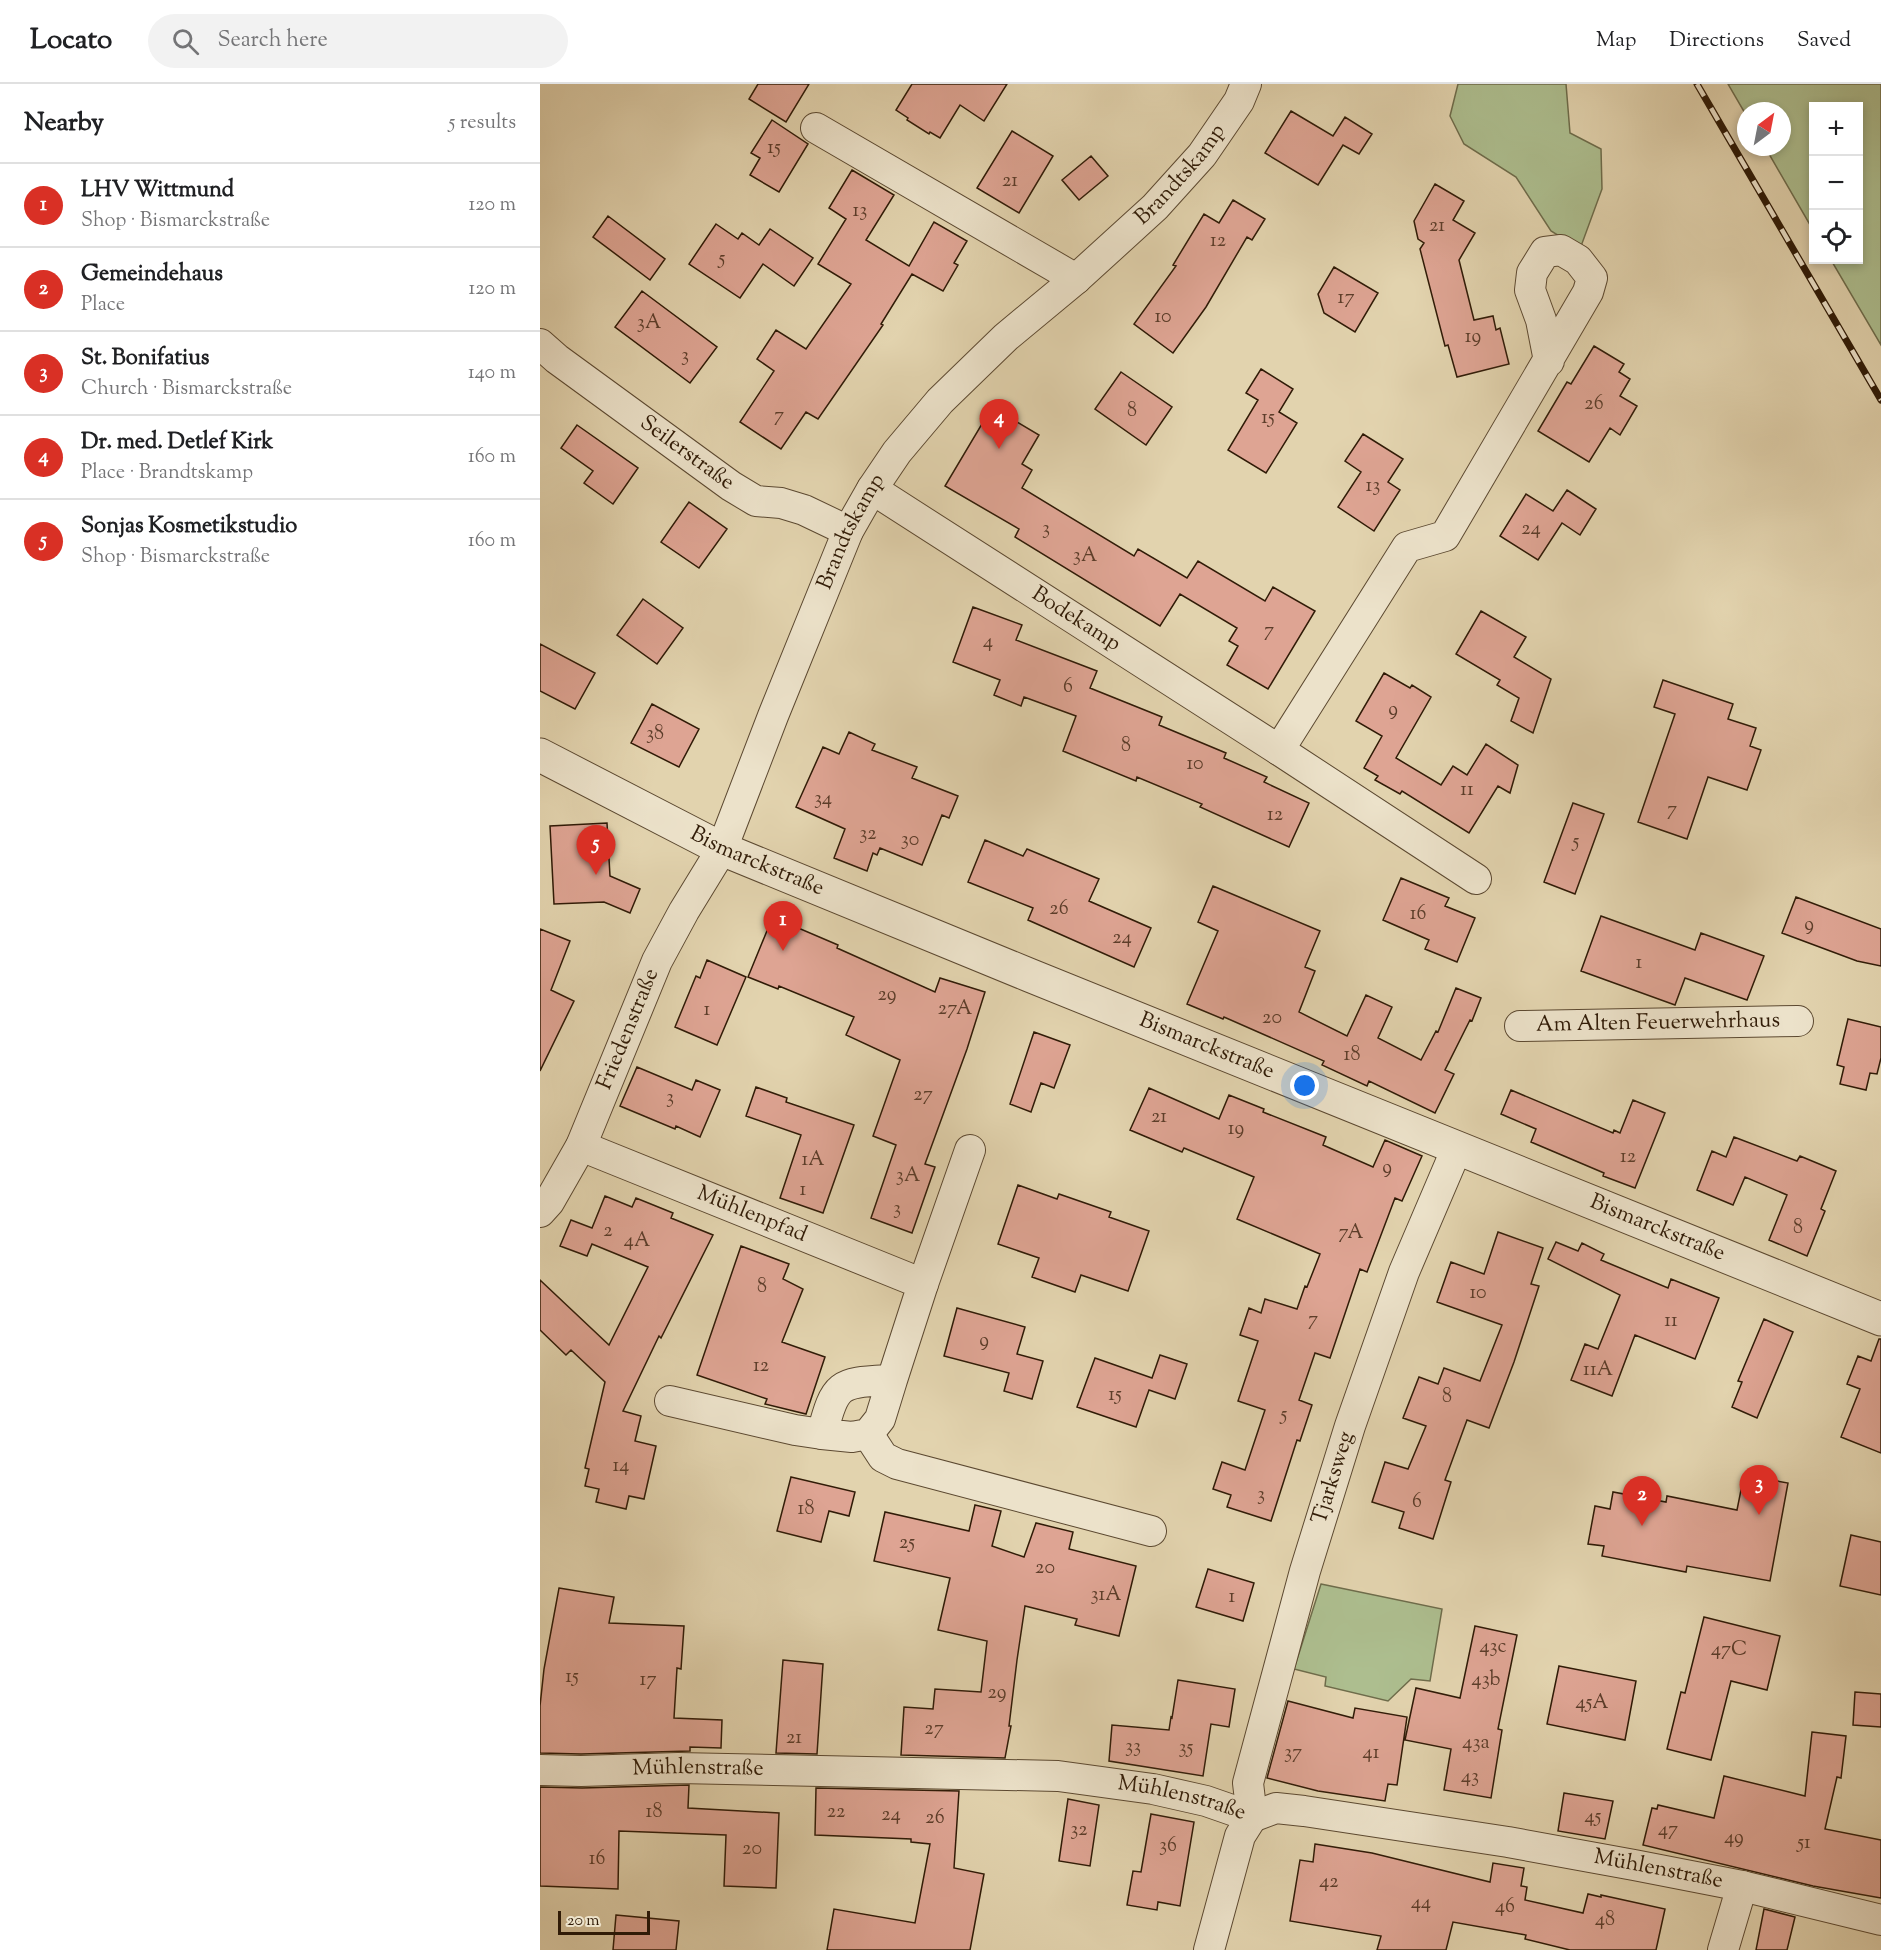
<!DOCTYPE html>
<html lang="en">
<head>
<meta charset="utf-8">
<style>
  :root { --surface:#fff; --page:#f2f2f2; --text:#202124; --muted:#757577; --line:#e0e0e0; --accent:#d93025 }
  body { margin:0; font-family:"Sorts Mill Goudy",serif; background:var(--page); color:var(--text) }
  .controls { position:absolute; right:18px; top:18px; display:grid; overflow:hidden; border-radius:0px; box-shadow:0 3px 9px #0003 }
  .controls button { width:54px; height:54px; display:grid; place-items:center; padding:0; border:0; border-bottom:2px solid var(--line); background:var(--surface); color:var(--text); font:30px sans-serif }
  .compass { position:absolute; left:1197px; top:18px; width:54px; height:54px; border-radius:50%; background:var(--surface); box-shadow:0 3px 9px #0003; rotate:32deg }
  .scale { position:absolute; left:18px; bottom:15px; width:92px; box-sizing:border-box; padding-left:6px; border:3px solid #301b07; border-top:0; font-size:16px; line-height:21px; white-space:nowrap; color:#301b07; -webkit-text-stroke:4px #ece2ca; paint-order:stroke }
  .you { position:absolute; left:765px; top:1002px; width:21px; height:21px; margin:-15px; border:4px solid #fff; border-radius:50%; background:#1a73e8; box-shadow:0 0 0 9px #1a73e833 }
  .badge { display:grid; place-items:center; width:39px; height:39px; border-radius:50%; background:var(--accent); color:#fff; font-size:20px; font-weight:700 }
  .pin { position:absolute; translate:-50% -50px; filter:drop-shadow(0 2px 3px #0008) }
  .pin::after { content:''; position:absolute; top:32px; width:21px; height:18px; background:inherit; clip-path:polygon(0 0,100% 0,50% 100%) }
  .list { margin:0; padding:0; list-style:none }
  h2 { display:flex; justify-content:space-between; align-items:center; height:78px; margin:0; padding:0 24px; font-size:26px }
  h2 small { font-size:20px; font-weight:400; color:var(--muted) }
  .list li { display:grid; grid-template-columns:39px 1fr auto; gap:18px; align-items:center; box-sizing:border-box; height:84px; padding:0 24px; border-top:2px solid var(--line) }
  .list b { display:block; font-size:22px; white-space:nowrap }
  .list p { margin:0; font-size:20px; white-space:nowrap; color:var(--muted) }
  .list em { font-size:20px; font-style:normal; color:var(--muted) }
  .icon { flex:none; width:33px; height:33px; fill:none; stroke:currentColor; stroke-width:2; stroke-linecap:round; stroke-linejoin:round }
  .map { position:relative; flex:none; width:1341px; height:1866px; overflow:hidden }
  header { display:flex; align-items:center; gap:36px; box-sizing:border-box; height:84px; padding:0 30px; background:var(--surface); border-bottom:2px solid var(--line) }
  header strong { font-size:28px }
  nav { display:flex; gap:33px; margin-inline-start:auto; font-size:21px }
  .search { width:420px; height:54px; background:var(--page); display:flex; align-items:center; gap:15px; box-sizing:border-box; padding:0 21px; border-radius:33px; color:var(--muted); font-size:22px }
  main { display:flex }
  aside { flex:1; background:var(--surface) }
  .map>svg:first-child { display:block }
  .green { fill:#adbe8f; stroke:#6e6c4b; stroke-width:1.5 }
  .building { fill:#dea493; stroke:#301b07; stroke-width:1.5 }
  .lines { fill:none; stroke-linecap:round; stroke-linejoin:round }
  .minor-casing { stroke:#5c4931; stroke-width:32 }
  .tertiary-casing { stroke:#5c4931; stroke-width:35 }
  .minor { stroke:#ece2ca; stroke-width:30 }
  .tertiary { stroke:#ece2ca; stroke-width:33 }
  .rail-casing { stroke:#301b07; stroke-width:7 }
  .rail { stroke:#ece2ca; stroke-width:4.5; stroke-dasharray:14; stroke-linecap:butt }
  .labels { text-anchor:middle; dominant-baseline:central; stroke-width:4.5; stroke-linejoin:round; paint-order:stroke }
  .number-label { font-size:20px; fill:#5c3d2a }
  .street-label { font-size:22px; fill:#301b07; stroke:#ece2ca }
</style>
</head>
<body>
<header>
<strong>Locato</strong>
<div class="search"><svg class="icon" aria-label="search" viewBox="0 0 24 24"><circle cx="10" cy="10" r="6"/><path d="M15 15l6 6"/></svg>Search here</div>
<nav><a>Map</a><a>Directions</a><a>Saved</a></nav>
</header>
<main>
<aside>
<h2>Nearby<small>5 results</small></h2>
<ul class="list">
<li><span class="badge">1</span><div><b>LHV Wittmund</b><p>Shop · Bismarckstraße</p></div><em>120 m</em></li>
<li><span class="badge">2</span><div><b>Gemeindehaus</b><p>Place</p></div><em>120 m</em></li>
<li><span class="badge">3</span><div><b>St. Bonifatius</b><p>Church · Bismarckstraße</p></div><em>140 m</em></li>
<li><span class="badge">4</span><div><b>Dr. med. Detlef Kirk</b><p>Place · Brandtskamp</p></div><em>160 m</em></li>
<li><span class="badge">5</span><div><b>Sonjas Kosmetikstudio</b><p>Shop · Bismarckstraße</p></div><em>160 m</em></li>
</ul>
</aside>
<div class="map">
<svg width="1341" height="1866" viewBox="0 0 1341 1866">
  <rect width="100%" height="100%" fill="#e2d3ae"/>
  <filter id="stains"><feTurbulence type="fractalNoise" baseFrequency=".00333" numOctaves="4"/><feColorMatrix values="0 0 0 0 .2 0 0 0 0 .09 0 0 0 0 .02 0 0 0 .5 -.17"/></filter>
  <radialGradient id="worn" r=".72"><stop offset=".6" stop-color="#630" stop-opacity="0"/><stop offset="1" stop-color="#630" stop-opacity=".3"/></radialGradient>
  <path class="green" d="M918 0H1026L1030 49 1061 65 1062 105 1040 165 1011 147 976 93 924 60 910 32Z
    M1188 0H1341V261L1291 176H1318V22H1274L1273 146 1225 63H1242V27H1206V31Z
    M781 1500 902 1525 890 1597 871 1595 848 1617 785 1602 786 1593 754 1585Z"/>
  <path class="building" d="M218 0H269L246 38 209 15Z
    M372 0H467L444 37 420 21 400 54 390 48 389 50 367 36 368 34 356 26Z
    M751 27 793 52 805 33 832 50 819 70 803 61 778 101 725 69Z
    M232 36 268 60 239 108 210 91 220 74 211 69Z
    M472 47 513 72 479 129 437 104Z
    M551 72 568 92 539 116 522 96Z
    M312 86 354 111 326 156 369 182 394 138 427 157 414 179 418 181 403 207 372 190 341 240 343 241 278 335 266 328 241 365 200 338 234 287 217 275 236 246 266 265 311 200 278 180 306 135 289 124Z
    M895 100 924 117 913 136 935 149 919 176 934 236 953 232 956 246 960 244 969 280 917 293 908 261 905 262 880 165 884 159 878 155 874 137Z
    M693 116 725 135 712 156 707 153 666 223 633 269 594 240 636 182 633 181 664 130 679 139Z
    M68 132 125 175 110 196 53 153Z
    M176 140 198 155 202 149 219 161 230 145 273 174 254 202 223 180 200 214 149 180Z
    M794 183 838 209 815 248 784 229 778 210Z
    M102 207 177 263 150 299 75 243Z
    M1054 262 1084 280 1079 288 1090 295 1080 312 1097 322 1080 351 1070 344 1049 378 998 347 1027 298 1031 300Z
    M721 285 753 305 739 328 757 339 726 389 688 366 718 316 706 309Z
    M581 288 632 323 606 361 555 325Z
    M452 323 499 351 482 380 492 386 482 404 594 472 598 465 647 494 658 477 725 517 733 503 775 527 728 605 687 581 698 562 689 557 697 544 640 510 620 542 475 453 479 445 405 402Z
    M37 341 98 384 73 420 44 399 53 387 21 364Z
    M823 350 863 375 848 398 860 406 834 447 798 423 821 388 805 377Z
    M1027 406 1056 425 1040 451 1022 439 998 476 960 452 986 410 1013 427Z
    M149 418 187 445 159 484 121 458Z
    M103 515 143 544 117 580 77 551Z
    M433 523 482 541 476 556 557 587 550 604 622 633 619 641 686 669 684 674 727 693 724 698 769 719 749 763 660 723 662 720 597 693 596 697 523 667 536 632 484 613 481 622 454 611 460 596 413 578Z
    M941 527 986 553 974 573 1011 595 993 649 971 637 979 614 957 601 960 596 916 570Z
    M0 560 55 589 35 625 0 607Z
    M844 589 870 604 872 601 891 613 856 674 901 701 913 682 927 691 946 660 978 681 970 709 958 702 929 749 862 707 860 710 835 696 838 692 824 684 842 652 816 637Z
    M1123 596 1193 620 1188 635 1216 644 1210 662 1221 666 1207 706 1168 693 1147 755 1098 738 1135 630 1114 623Z
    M112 620 159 645 139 683 91 659Z
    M309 648 335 660 332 666 377 683 372 694 418 712 409 734 402 731 382 781 340 764 337 771 333 769 327 787 294 774 305 745 256 723 283 663 299 670Z
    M1033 719 1064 730 1035 810 1004 798Z
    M67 739 70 792 100 805 90 829 64 818 14 820 10 742Z
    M445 756 483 772 487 765 559 795 549 817 611 844 594 883 488 836 493 824 428 798Z
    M861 794 909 814 905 822 935 834 917 878 885 865 889 856 843 836Z
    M673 802 780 847 765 883 775 887 759 928 807 952 826 911 852 923 838 954 881 976 896 947 898 948 916 904 941 914 932 937 930 936 905 986 914 990 895 1029 829 997 827 1002 782 981 784 977 684 933 683 935 647 920 678 847 658 838Z
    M1256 813 1341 845V882L1317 877 1242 849Z
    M1061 832 1155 866 1161 849 1224 872 1207 916 1145 894 1135 921 1041 887Z
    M231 837 241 841 242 837 298 861 297 864 395 908 400 894 445 908 427 965 385 1080 395 1083 372 1149 331 1134 356 1061 333 1052 360 976 306 951 314 933 239 902 238 905 208 893Z
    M0 845 30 857 11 906 34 917 0 987Z
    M167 876 206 893 177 961 135 943 156 892 160 894Z
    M1308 935 1341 943V974L1337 990 1330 989 1326 1006 1300 1000 1304 983 1297 981Z
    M494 948 530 961 514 1004 501 999 491 1028 470 1020Z
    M97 983 152 1006 156 996 180 1006 160 1053 136 1042 135 1045 80 1022Z
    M216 1003 247 1014 246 1018 314 1041 283 1129 240 1114 261 1051 206 1032Z
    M609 1004 679 1035 689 1011 724 1025 723 1028 786 1053 783 1061 833 1083 845 1056 882 1072 862 1117 855 1114 827 1188 820 1185 790 1274 775 1269 759 1316 772 1321 760 1357 757 1356 731 1437 687 1423 691 1411 673 1405 682 1378 705 1386 725 1326 698 1317 718 1257 700 1251 709 1224 721 1229 725 1215 757 1225 765 1202 767 1203 780 1170 697 1135 714 1093 644 1064 642 1068 590 1046Z
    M971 1006 1073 1049 1074 1046 1080 1049 1093 1016 1125 1029 1095 1104 1063 1092 1064 1089 991 1058 996 1045 961 1030Z
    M1194 1053 1257 1077 1260 1072 1296 1087 1281 1125 1285 1127 1267 1172 1229 1156 1247 1111 1205 1093 1193 1121 1157 1106 1172 1067 1186 1073Z
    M478 1101 517 1115 519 1110 571 1128 569 1133 609 1147 588 1207 541 1191 535 1208 492 1193 499 1174 458 1160Z
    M65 1112 92 1123 96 1114 133 1129 131 1134 173 1151 121 1254 119 1252 83 1327 101 1332 95 1357 116 1362 104 1415 89 1412 86 1425 56 1418 59 1405 45 1402 49 1385 45 1384 65 1298 31 1266 26 1271 0 1246V1196L69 1261 108 1183 52 1160 47 1172 20 1162 31 1136 52 1144Z
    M958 1148 1003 1164 991 1200 999 1202 974 1278 949 1344 927 1336 905 1396 911 1398 893 1455 859 1444 864 1428 832 1418 845 1378 868 1385 886 1342 863 1334 879 1293 898 1300 904 1284 940 1297 962 1241 897 1218 911 1178 944 1190Z
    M1016 1158 1038 1167 1042 1159 1064 1170 1061 1176 1128 1204 1131 1195 1179 1214 1155 1275 1095 1251 1072 1312 1031 1296 1045 1260 1058 1265 1080 1211 1008 1175Z
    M201 1162 249 1180 243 1195 263 1205 242 1258 285 1273 266 1330 225 1320 227 1315 157 1291Z
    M417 1224 485 1243 477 1270 503 1277 492 1315 464 1307 469 1289 404 1272Z
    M1224 1235 1253 1248 1217 1334 1192 1323 1202 1298 1198 1297Z
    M1339 1255H1341V1369L1301 1353 1320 1305 1307 1300 1318 1272 1331 1277Z
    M620 1271 647 1280 635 1315 609 1306 596 1343 537 1323 555 1274 612 1294Z
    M1204 1391 1248 1399 1230 1497 1147 1482 1146 1488 1062 1472 1064 1462 1048 1460 1055 1422 1070 1425 1073 1408 1126 1418 1127 1412 1197 1426Z
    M251 1393 315 1408 309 1432 289 1427 281 1458 237 1447Z
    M435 1421 461 1427 452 1462 484 1473 496 1439 533 1448 529 1465 596 1482 579 1552 535 1541 537 1535 485 1522 477 1576 469 1642H471L465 1674 361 1671 364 1623 393 1625 395 1605 441 1608 447 1557 398 1546 410 1494 334 1477 345 1428 429 1447Z
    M1311 1451 1341 1458V1511L1300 1502Z
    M668 1485 714 1499 703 1537 656 1523Z
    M19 1504 74 1513 69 1539 144 1542 141 1585 137 1584 134 1634 182 1636 181 1664 150 1663V1667L41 1670 0 1669V1622L4 1585Z
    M1164 1533 1240 1552 1227 1606 1191 1597 1171 1676 1127 1665 1141 1608 1145 1609Z
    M935 1542 977 1551 958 1645 962 1646 951 1714 904 1706 911 1665 865 1656 876 1604 920 1614Z
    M243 1576 283 1580 277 1670 236 1669Z
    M1019 1582 1096 1597 1085 1656 1007 1640Z
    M638 1596 695 1605 689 1643 671 1640 663 1692 569 1677 572 1641 629 1646 631 1633 632 1634Z
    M1315 1608 1341 1610V1643L1313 1641Z
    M748 1617 813 1634 815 1624 867 1633 857 1701 848 1700 845 1717 778 1707 727 1694Z
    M1272 1648 1306 1652 1301 1694 1297 1693 1285 1745 1341 1756V1814L1273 1802 1103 1761 1112 1724 1117 1725 1118 1721 1174 1734 1184 1692 1265 1712Z
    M149 1701 148 1724 239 1729 236 1804 184 1802 186 1751 79 1747 78 1805 0 1802V1703L42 1704Z
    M276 1704 419 1707 414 1784 444 1790 430 1866H287L294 1825 375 1839 390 1760 371 1758V1755L275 1751Z
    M1024 1709 1073 1717 1065 1755 1018 1747Z
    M528 1715 559 1721 550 1782 519 1777Z
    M611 1730 654 1738 640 1822 618 1818 617 1826 587 1821 593 1787 601 1788Z
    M775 1760 832 1769 950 1798 953 1779 984 1784 981 1802 987 1803 985 1816 1043 1829 1048 1810 1061 1813V1811L1125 1825 1116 1866H1030L985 1855 986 1851 913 1838 906 1866H837L841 1852 750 1837 760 1776 773 1778Z
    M1224 1825 1255 1833 1247 1866H1216Z
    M76 1831 139 1837 136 1866H73Z"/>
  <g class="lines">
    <g class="minor-casing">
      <g id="minor">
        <path d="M276 44 536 195"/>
        <path id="s1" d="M0 260 17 275 191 402 216 417 241 419 264 426 308 447"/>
        <path id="s2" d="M332 405 739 666 867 463 905 452 1048 208 1052 194 1038 176 1021 166 1005 168 992 189 990 206 1001 236 1009 277"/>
        <path d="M739 666 936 795"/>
        <path id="s3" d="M980 942 1258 937"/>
        <path id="s4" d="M41 1062 383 1200 352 1296C299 1299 296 1297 282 1350L312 1353 328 1350 340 1335 352 1296"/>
        <path id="s5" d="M0 1128 9 1118 41 1062 117 877 144 827 182 765 233 632 308 447 332 405 357 368 400 317 466 253 536 195 615 123 662 71 699 17 706 0"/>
        <path d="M383 1200 430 1066"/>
        <path d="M130 1317 255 1346 282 1350"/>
        <path d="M328 1350 343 1373 357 1380 611 1447"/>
        <path id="s6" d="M0 1686 41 1687 138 1684 518 1692 613 1705 666 1717 712 1733 736 1724 764 1727 968 1758 1094 1781 1202 1802 1341 1836"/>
        <path id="s7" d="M712 1733 708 1699 765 1487 810 1342 864 1188 917 1064"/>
        <path d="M669 1866 700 1752 712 1733"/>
        <path d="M1183 1866 1202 1802"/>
      </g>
    </g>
    <g class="tertiary-casing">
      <g id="tertiary">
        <path id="s8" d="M0 671 182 765 489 891 1341 1235"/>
      </g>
    </g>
    <use href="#minor" class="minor"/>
    <use href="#tertiary" class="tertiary"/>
    <g class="rail-casing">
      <path id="rail" d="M1157 0 1341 316"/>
    </g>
    <use href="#rail" class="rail"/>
  </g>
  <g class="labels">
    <g class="number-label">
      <text x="234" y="64">15</text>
      <text x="470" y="97">21</text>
      <text x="320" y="127">13</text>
      <text x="897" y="142">21</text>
      <text x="678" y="157">12</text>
      <text x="182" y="175">5</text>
      <text x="806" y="214">17</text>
      <text x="623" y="233">10</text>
      <text x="109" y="239">3A</text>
      <text x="933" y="253">19</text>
      <text x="145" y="272">3</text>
      <text x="1054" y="320">26</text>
      <text x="592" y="327">8</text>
      <text x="239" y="332">7</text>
      <text x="728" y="334">15</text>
      <text x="833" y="402">13</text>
      <text x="506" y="445">3</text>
      <text x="991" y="445">24</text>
      <text x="545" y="472">3A</text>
      <text x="729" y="547">7</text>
      <text x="448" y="558">4</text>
      <text x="528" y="603">6</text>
      <text x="853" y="626">9</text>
      <text x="115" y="650">38</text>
      <text x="586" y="662">8</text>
      <text x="655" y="680">10</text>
      <text x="927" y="706">11</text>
      <text x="283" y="715">34</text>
      <text x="1132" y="726">7</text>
      <text x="735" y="731">12</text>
      <text x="328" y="750">32</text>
      <text x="370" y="756">30</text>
      <text x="1036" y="758">5</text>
      <text x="519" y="825">26</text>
      <text x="878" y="830">16</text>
      <text x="1269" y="841">9</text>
      <text x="582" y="854">24</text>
      <text x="1099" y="879">1</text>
      <text x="347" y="911">29</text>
      <text x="415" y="925">27A</text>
      <text x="167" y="926">1</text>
      <text x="732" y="934">20</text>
      <text x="812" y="971">18</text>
      <text x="383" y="1011">27</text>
      <text x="130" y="1014">3</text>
      <text x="619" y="1033">21</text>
      <text x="696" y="1045">19</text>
      <text x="1088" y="1073">12</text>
      <text x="273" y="1076">1A</text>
      <text x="847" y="1084">9</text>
      <text x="368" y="1092">3A</text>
      <text x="263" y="1106">1</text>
      <text x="357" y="1125">3</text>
      <text x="1258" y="1144">8</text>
      <text x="68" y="1147">2</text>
      <text x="811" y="1149">7A</text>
      <text x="97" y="1157">4A</text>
      <text x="222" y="1203">8</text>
      <text x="938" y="1209">10</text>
      <text x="773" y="1236">7</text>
      <text x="1131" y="1237">11</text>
      <text x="444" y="1257">9</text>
      <text x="221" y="1282">12</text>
      <text x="1058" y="1286">11A</text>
      <text x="575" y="1311">15</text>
      <text x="907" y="1313">8</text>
      <text x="744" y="1331">5</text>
      <text x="81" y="1382">14</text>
      <text x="721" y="1411">3</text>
      <text x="877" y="1418">6</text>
      <text x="266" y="1425">18</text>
      <text x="367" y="1459">25</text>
      <text x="505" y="1484">20</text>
      <text x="566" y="1511">31A</text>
      <text x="692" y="1513">1</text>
      <text x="953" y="1563">43c</text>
      <text x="1189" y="1566">47C</text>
      <text x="32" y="1593">15</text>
      <text x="108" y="1596">17</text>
      <text x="946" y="1596">43b</text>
      <text x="457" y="1609">29</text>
      <text x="1052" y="1619">45A</text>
      <text x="394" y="1645">27</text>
      <text x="254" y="1654">21</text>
      <text x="936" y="1659">43a</text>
      <text x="593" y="1663">33</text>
      <text x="646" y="1664">35</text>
      <text x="753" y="1669">37</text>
      <text x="831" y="1669">41</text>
      <text x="930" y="1693">43</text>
      <text x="114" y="1728">18</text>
      <text x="296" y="1728">22</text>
      <text x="351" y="1731">24</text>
      <text x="1053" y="1733">45</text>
      <text x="395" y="1734">26</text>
      <text x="539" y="1746">32</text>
      <text x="1128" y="1746">47</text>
      <text x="1194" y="1754">49</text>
      <text x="1264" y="1759">51</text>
      <text x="628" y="1762">36</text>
      <text x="212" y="1765">20</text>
      <text x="57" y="1775">16</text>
      <text x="789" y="1798">42</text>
      <text x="881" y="1819">44</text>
      <text x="965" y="1823">46</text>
      <text x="1065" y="1836">48</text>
    </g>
    <g class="street-label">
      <text stroke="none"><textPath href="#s5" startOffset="1240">Brandtskamp</textPath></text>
      <text stroke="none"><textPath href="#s1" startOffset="183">Seilerstraße</textPath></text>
      <text stroke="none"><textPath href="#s5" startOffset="750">Brandtskamp</textPath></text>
      <text stroke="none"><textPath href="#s2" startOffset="242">Bodekamp</textPath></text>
      <text stroke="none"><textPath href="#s8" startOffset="242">Bismarckstraße</textPath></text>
      <text stroke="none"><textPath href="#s3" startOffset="138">Am Alten Feuerwehrhaus</textPath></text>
      <text stroke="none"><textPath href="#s5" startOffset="204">Friedenstraße</textPath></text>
      <text stroke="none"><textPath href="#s8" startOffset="728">Bismarckstraße</textPath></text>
      <text stroke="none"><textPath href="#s4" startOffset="184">Mühlenpfad</textPath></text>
      <text stroke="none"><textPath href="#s8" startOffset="1214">Bismarckstraße</textPath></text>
      <text stroke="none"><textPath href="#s7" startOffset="351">Tjarksweg</textPath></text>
      <text stroke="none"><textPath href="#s6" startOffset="158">Mühlenstraße</textPath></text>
      <text stroke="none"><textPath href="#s6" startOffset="644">Mühlenstraße</textPath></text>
      <text stroke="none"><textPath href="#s6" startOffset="1130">Mühlenstraße</textPath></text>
    </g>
  </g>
  <rect width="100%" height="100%" filter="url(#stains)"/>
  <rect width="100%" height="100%" fill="url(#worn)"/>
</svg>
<div class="controls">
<button>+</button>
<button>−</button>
<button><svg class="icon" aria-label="locate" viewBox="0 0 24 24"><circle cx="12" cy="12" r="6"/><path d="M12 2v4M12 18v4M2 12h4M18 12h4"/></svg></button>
</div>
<svg class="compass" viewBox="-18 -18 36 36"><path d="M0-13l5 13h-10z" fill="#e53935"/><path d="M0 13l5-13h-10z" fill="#757577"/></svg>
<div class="scale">20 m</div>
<div class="you"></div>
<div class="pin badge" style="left:243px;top:867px">1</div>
<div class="pin badge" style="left:1102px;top:1442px">2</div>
<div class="pin badge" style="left:1219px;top:1431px">3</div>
<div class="pin badge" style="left:459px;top:365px">4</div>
<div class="pin badge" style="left:56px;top:791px">5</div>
</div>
</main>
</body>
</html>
